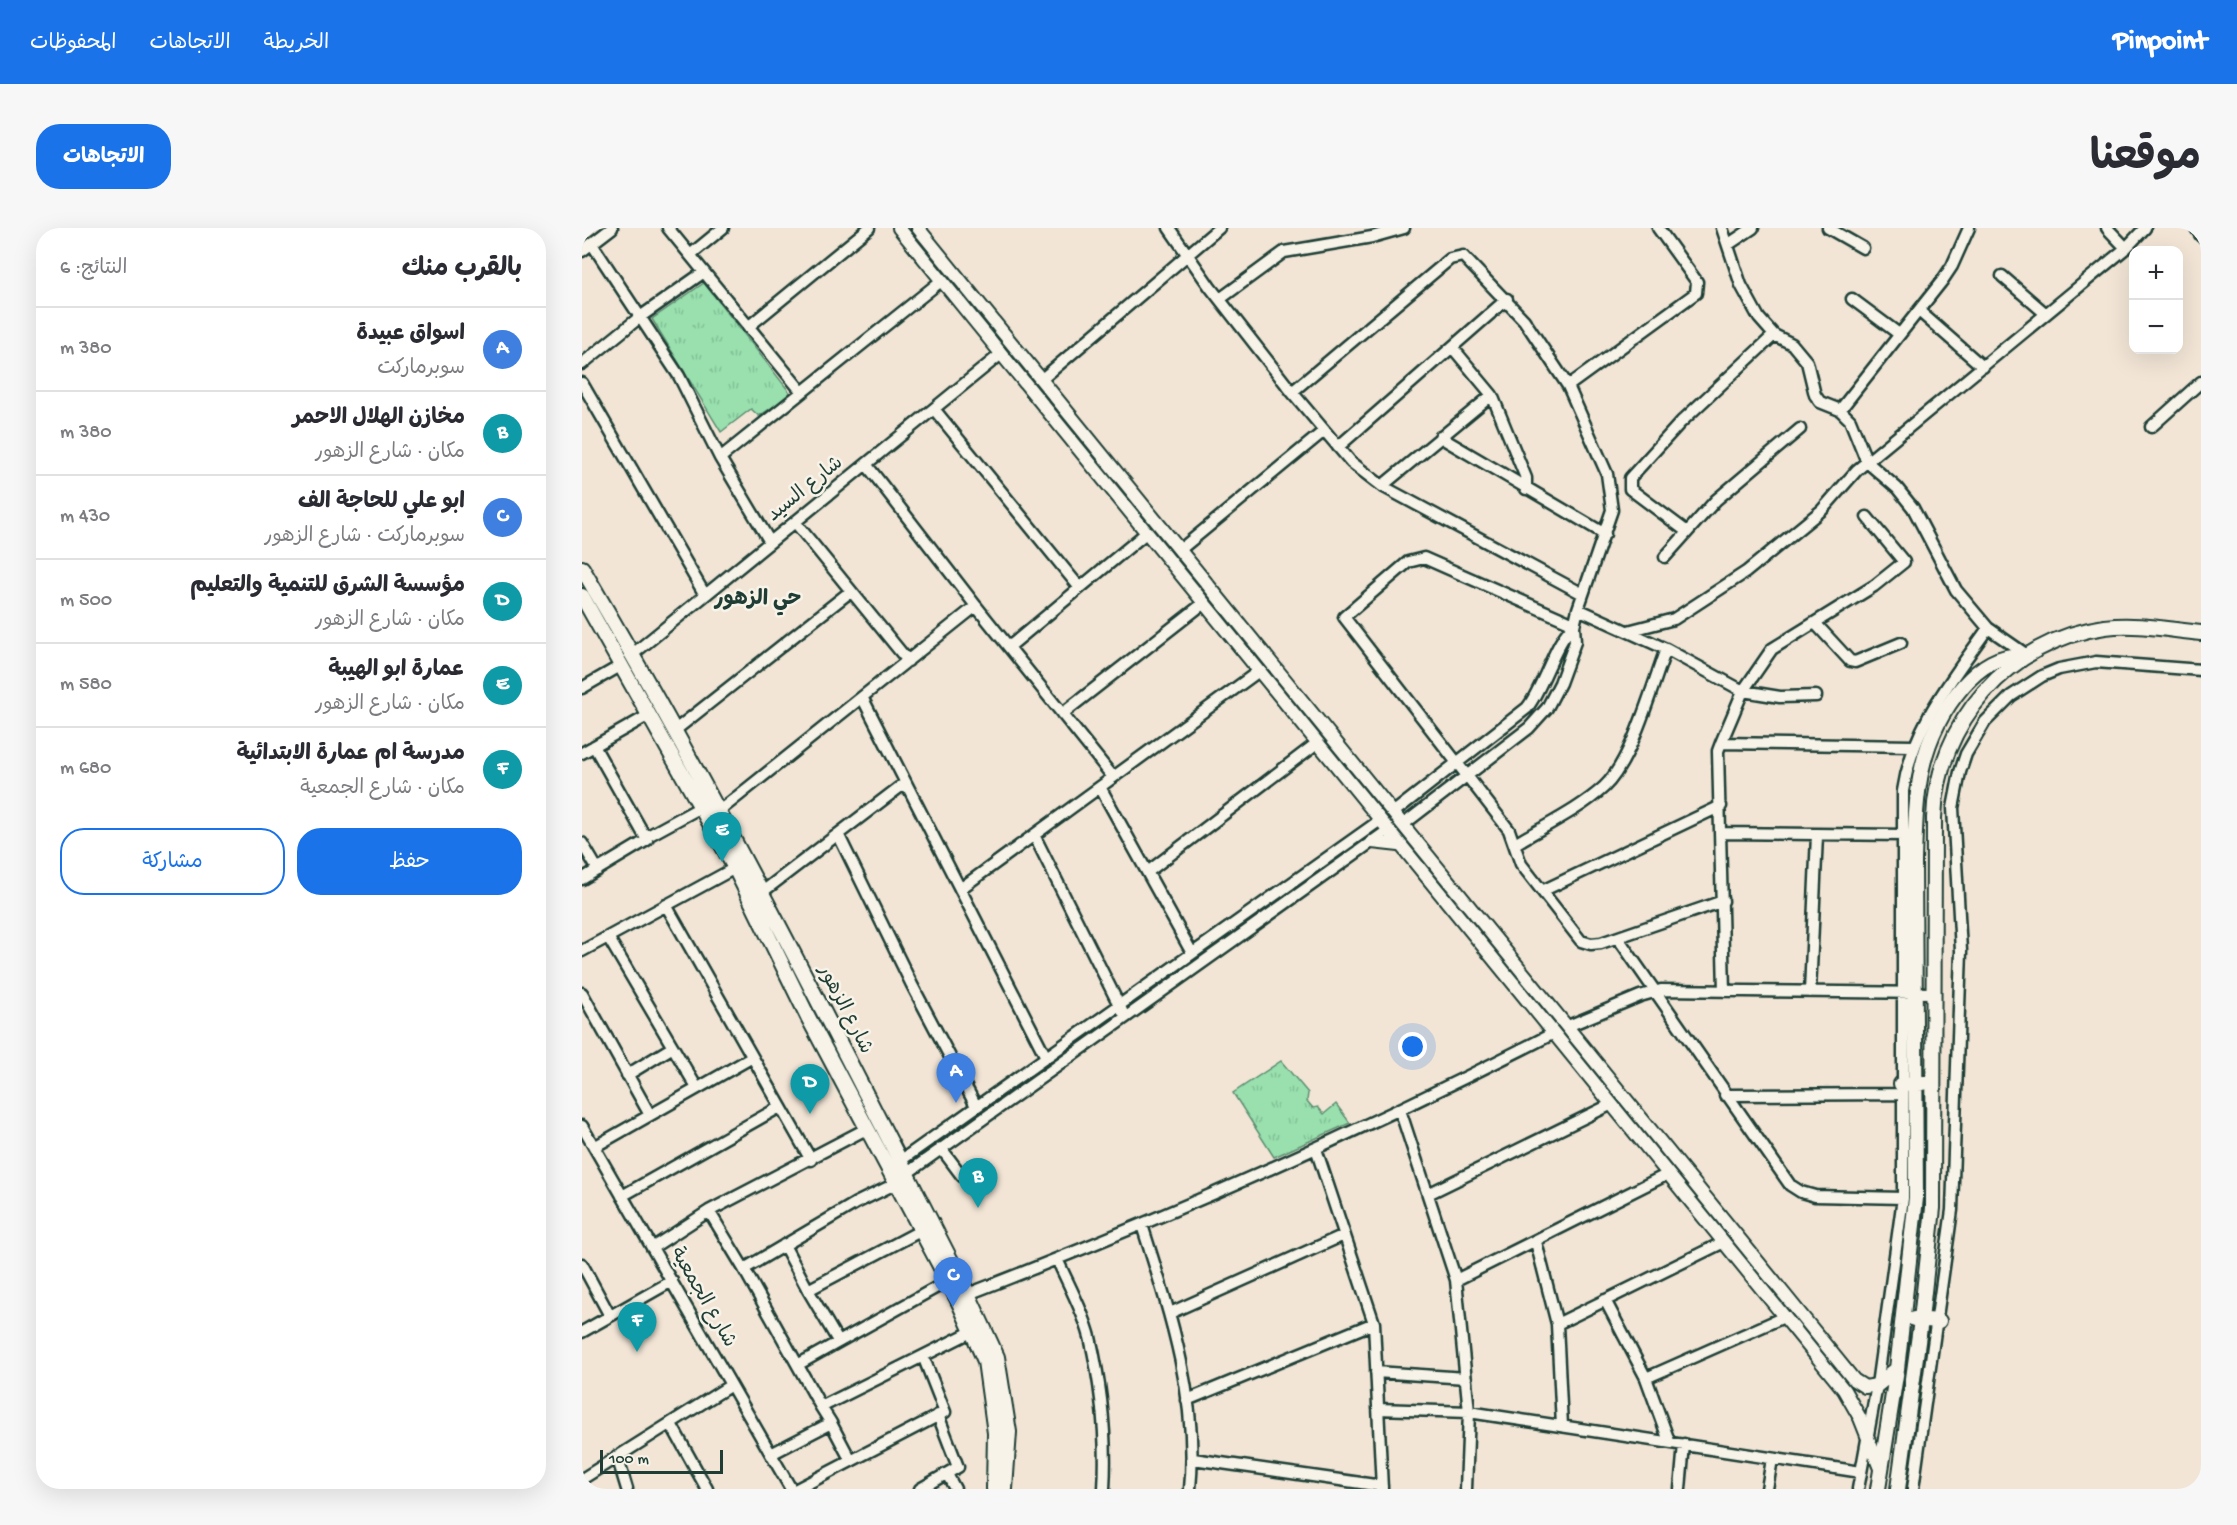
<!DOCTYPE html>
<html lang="ar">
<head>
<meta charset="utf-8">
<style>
  :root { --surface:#fff; --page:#f7f7f7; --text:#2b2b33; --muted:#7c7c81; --line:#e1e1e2; --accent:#1a73e8 }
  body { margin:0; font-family:"Gochi Hand","Playpen Sans Arabic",sans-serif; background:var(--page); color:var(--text); direction:rtl }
  .controls { position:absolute; right:18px; top:18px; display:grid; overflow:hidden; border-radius:12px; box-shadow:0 6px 24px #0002 }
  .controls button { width:54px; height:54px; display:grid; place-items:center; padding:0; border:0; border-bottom:2px solid var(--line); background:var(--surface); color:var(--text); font:30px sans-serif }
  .scale { position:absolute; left:18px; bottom:15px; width:123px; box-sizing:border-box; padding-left:6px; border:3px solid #1f3d34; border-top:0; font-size:16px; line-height:21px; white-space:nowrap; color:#1f3d34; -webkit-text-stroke:4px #f7f3e8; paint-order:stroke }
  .you { position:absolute; left:831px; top:819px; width:21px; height:21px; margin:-15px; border:4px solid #fff; border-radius:50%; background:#1a73e8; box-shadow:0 0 0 9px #1a73e833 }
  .badge { display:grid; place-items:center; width:39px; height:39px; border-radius:50%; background:var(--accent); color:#fff; font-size:20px; font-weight:700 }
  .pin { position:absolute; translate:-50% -50px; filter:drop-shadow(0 2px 3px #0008) }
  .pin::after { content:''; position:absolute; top:32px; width:21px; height:18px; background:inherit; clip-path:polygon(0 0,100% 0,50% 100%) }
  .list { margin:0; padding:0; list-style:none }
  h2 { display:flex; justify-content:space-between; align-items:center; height:78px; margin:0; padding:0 24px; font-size:26px }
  h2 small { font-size:20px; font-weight:400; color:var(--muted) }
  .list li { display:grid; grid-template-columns:39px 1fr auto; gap:18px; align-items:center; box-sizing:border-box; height:84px; padding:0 24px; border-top:2px solid var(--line) }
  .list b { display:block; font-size:22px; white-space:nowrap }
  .list p { margin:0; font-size:20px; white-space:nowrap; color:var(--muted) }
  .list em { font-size:20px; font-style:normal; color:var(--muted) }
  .actions { display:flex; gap:12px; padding:18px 24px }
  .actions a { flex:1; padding:14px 0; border:2px solid var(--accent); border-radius:24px; text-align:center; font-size:21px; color:var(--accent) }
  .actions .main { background:var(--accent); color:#fff }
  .map { position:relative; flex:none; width:1619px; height:1261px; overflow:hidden; direction:ltr; border-radius:24px }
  header { display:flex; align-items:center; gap:36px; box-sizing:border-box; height:84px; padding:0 30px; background:var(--accent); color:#fff }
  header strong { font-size:28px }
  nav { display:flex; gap:33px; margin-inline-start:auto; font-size:21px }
  .intro { display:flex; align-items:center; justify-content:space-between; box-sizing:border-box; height:144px; padding:0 36px }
  h1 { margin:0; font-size:42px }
  .button { padding:15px 27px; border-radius:24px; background:var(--accent); color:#fff; font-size:21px; font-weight:700 }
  main { display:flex; gap:36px; padding:0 36px }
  aside { flex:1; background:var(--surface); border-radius:24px; box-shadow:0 6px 24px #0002 }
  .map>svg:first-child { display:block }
  .park { fill:url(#park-tufts); stroke:#5c8e71; stroke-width:1.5 }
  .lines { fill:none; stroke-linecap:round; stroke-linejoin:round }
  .minor-casing { stroke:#1f3d34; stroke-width:15 }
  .tertiary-casing { stroke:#1f3d34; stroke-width:16 }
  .secondary-casing { stroke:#1f3d34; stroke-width:18 }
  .minor { stroke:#f7f3e8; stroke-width:10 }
  .tertiary { stroke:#f7f3e8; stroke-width:12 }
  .secondary { stroke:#f7f3e8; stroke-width:14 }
  .labels { text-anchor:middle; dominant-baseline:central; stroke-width:5; stroke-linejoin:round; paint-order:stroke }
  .street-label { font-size:20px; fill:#1f3d34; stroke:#f7f3e8 }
  .neighbourhood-label { font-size:21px; font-weight:bold; fill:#1f3d34; stroke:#f7f3e8 }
</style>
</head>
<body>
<header>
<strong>Pinpoint</strong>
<nav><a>الخريطة</a><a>الاتجاهات</a><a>المحفوظات</a></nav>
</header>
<div class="intro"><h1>موقعنا</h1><a class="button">الاتجاهات</a></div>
<main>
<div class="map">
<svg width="1619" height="1261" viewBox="0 0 1619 1261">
  <defs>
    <pattern id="park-tufts" width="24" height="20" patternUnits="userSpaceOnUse" patternTransform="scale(1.5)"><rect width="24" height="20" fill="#99e0ae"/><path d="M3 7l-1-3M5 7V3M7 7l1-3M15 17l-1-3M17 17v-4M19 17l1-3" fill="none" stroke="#83c196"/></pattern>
  </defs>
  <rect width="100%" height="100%" fill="#f2e5d6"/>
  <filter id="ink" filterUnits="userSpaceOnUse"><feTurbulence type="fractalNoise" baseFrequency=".0167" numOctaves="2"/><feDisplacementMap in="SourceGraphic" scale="12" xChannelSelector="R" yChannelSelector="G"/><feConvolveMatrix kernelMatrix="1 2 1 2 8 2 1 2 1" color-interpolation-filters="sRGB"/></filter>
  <g filter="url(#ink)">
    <path class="park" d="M122 55 210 167 177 188 169 181 139 204 70 91Z
      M699 833 726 865 725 873 731 880 736 879 742 886 754 876 768 895 692 929 651 865Z"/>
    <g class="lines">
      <g class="minor-casing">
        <path id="minor" d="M86 0 220 164
          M587 0 628 59 710 164 769 234 800 258 1001 366
          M1140 0 1159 57 1177 90 1192 107 1210 116 1225 134 1233 167 1238 174 1258 182 1268 192 1285 234 1315 260 1331 280 1374 362 1406 400 1445 427
          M1246 0 1281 20
          M1525 0 1544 20
          M1614 0 1619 8
          M10 16 97 148 138 230 188 314
          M1147 16 1171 0
          M0 23 30 0
          M108 27 141 0
          M1420 48 1464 86
          M638 71 702 24 790 9 822 0
          M1270 71 1317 106
          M1337 83 1401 139
          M166 99 287 0
          M870 119 910 167 944 250V261
          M0 136 58 89 122 44
          M460 151 637 0
          M0 155 123 367
          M986 158 1114 65 1115 54 1076 0
          M710 164 868 31 881 28 942 92 986 158 1025 246 1030 282 996 381 992 398 993 414 978 455 965 480 947 500 822 596
          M352 181 498 360
          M1258 182 1360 53 1370 38 1387 0
          M1569 199 1619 154
          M858 209 1023 306
          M756 219 925 71
          M138 230 359 53
          M800 258 910 167
          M213 294 326 433
          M1104 303 1048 261V250L1099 194 1192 107
          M599 321 742 203
          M1083 329 1134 272 1218 201
          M394 378 531 549
          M996 381 1084 421 1161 463 1198 469 1234 468
          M1233 395 1268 433 1273 434 1319 415
          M992 396 842 330 826 334 762 389 927 602 939 636 999 713 1009 716 1019 715 1141 673
          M1046 403 1092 391 1164 344 1240 282 1275 242 1544 20 1563 0
          M427 419 564 305
          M51 426 419 126
          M0 460 40 437
          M280 469 464 829
          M480 486 622 375
          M92 503 269 363
          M1139 515 1331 518
          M0 525 67 487
          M518 559 610 725
          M136 584 394 378 284 236
          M812 584 945 480C962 459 974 410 992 398
          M1140 605 1322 607
          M256 606 330 757 394 878
          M452 607 540 783
          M64 609 119 579
          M0 615 16 642
          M933 616C962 598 997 582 1022 559 1050 533 1070 458 1084 421
          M567 643 735 515
          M0 651 65 612 12 518
          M378 661 677 443
          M960 663 1139 578
          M179 665 323 555
          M84 677 229 932
          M26 709 115 860
          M1036 710 1208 957 1219 964 1233 968 1321 970
          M0 723 153 640
          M1142 763 1136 523 1139 515 1161 463 1190 421 1292 358 1322 334 1285 289
          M1228 764 1235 607
          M0 765 68 887
          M986 798 1058 768 1079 762 1352 765
          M45 847 91 819
          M1143 867 1319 866
          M818 882 874 1052 887 1184 884 1261
          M0 898 209 1261
          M12 919 169 830
          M359 920 380 948 401 947
          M734 921 792 1095 800 1261
          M318 933 797 593
          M324 946 805 603
          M846 966 1030 876
          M40 968 198 879
          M127 983 162 1041 274 975 315 955
          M560 997C587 1082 617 1171 608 1261
          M954 1014 975 1096 980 1198
          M202 1017 226 1062
          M70 1020 127 983 286 900
          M475 1031C486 1056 501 1082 508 1109 519 1157 525 1211 522 1261
          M0 1036 28 1088
          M162 1041 239 1179
          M874 1052 1086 946
          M386 1066C586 989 781 903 972 805
          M1023 1072 1064 1150 1087 1213
          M588 1085 762 1007
          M975 1096 1142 1014
          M0 1104 90 1053
          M256 1113 226 1062 340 1002
          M217 1136 366 1053
          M794 1144 884 1150
          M1064 1150 1202 1089
          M605 1172 792 1095
          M796 1181 887 1184 1279 1244
          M249 1195 269 1233
          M89 1196 125 1261
          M189 1226 249 1195 239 1179 389 1104
          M35 1228 45 1261
          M611 1231 800 1258
          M365 1246 373 1261
          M0 1251 149 1157
          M215 1261 363 1184 341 1128
          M338 1261 376 1239 356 1187
          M1098 1261 1102 1216
          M1185 1261 1190 1231
          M1276 1261 1295 1157 1321 970V563C1331 497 1369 453 1406 400
          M1331 1261 1370 982 1379 723 1371 580 1378 544 1384 526 1403 494 1429 468 1460 448 1477 441 1514 434 1619 442"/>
      </g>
      <g class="tertiary-casing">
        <path id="tertiary" d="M317 0 1262 1162 1278 1190 1299 1243
          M336 0 1272 1152 1283 1159 1295 1157
          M790 614 817 617"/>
      </g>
      <g class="secondary-casing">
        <path id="secondary" d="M0 340C139 576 261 822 386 1066L415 1129 427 1204 423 1261
          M0 368 153 640 226 789 375 1070 403 1133 413 1205 412 1261
          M1319 856 1341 855
          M1332 1091 1357 1093
          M1295 1157 1315 1141
          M1296 1261 1315 1141 1334 970 1332 633C1334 565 1335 512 1381 458 1399 438 1417 426 1445 427
          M1316 1261 1339 1092 1351 980 1352 590C1355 495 1427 412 1523 399 1555 395 1587 402 1619 405"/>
      </g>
      <use href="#minor" class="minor"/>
      <use href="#tertiary" class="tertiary"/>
      <use href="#secondary" class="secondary"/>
    </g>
  </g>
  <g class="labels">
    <g class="street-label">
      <text transform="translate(224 262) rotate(-39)">شارع السيد</text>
      <text transform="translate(262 782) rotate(63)">شارع الزهور</text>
      <text transform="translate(120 1070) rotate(60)">شارع الجمعية</text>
    </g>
    <g class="neighbourhood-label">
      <text x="176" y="372">حي الزهور</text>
    </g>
  </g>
</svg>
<div class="controls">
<button>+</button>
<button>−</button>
</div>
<div class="scale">100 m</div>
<div class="you"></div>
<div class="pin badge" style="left:374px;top:875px;background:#3f7fe0">A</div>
<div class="pin badge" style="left:396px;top:980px;background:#0f9aa8">B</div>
<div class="pin badge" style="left:371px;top:1079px;background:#3f7fe0">C</div>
<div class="pin badge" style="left:228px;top:886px;background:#0f9aa8">D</div>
<div class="pin badge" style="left:140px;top:634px;background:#0f9aa8">E</div>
<div class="pin badge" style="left:55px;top:1124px;background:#0f9aa8">F</div>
</div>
<aside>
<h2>بالقرب منك<small>النتائج: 6</small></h2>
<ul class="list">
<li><span class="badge" style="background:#3f7fe0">A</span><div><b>اسواق عبيدة</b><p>سوبرماركت</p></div><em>380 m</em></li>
<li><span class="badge" style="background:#0f9aa8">B</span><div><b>مخازن الهلال الاحمر</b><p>مكان · شارع الزهور</p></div><em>380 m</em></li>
<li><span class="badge" style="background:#3f7fe0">C</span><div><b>ابو علي للحاجة الف</b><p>سوبرماركت · شارع الزهور</p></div><em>430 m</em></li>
<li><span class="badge" style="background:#0f9aa8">D</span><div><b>مؤسسة الشرق للتنمية والتعليم</b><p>مكان · شارع الزهور</p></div><em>500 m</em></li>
<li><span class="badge" style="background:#0f9aa8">E</span><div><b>عمارة ابو الهيبة</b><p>مكان · شارع الزهور</p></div><em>580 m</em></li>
<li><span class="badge" style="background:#0f9aa8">F</span><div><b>مدرسة ام عمارة الابتدائية</b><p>مكان · شارع الجمعية</p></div><em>680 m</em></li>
</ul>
<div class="actions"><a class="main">حفظ</a><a>مشاركة</a></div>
</aside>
</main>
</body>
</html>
